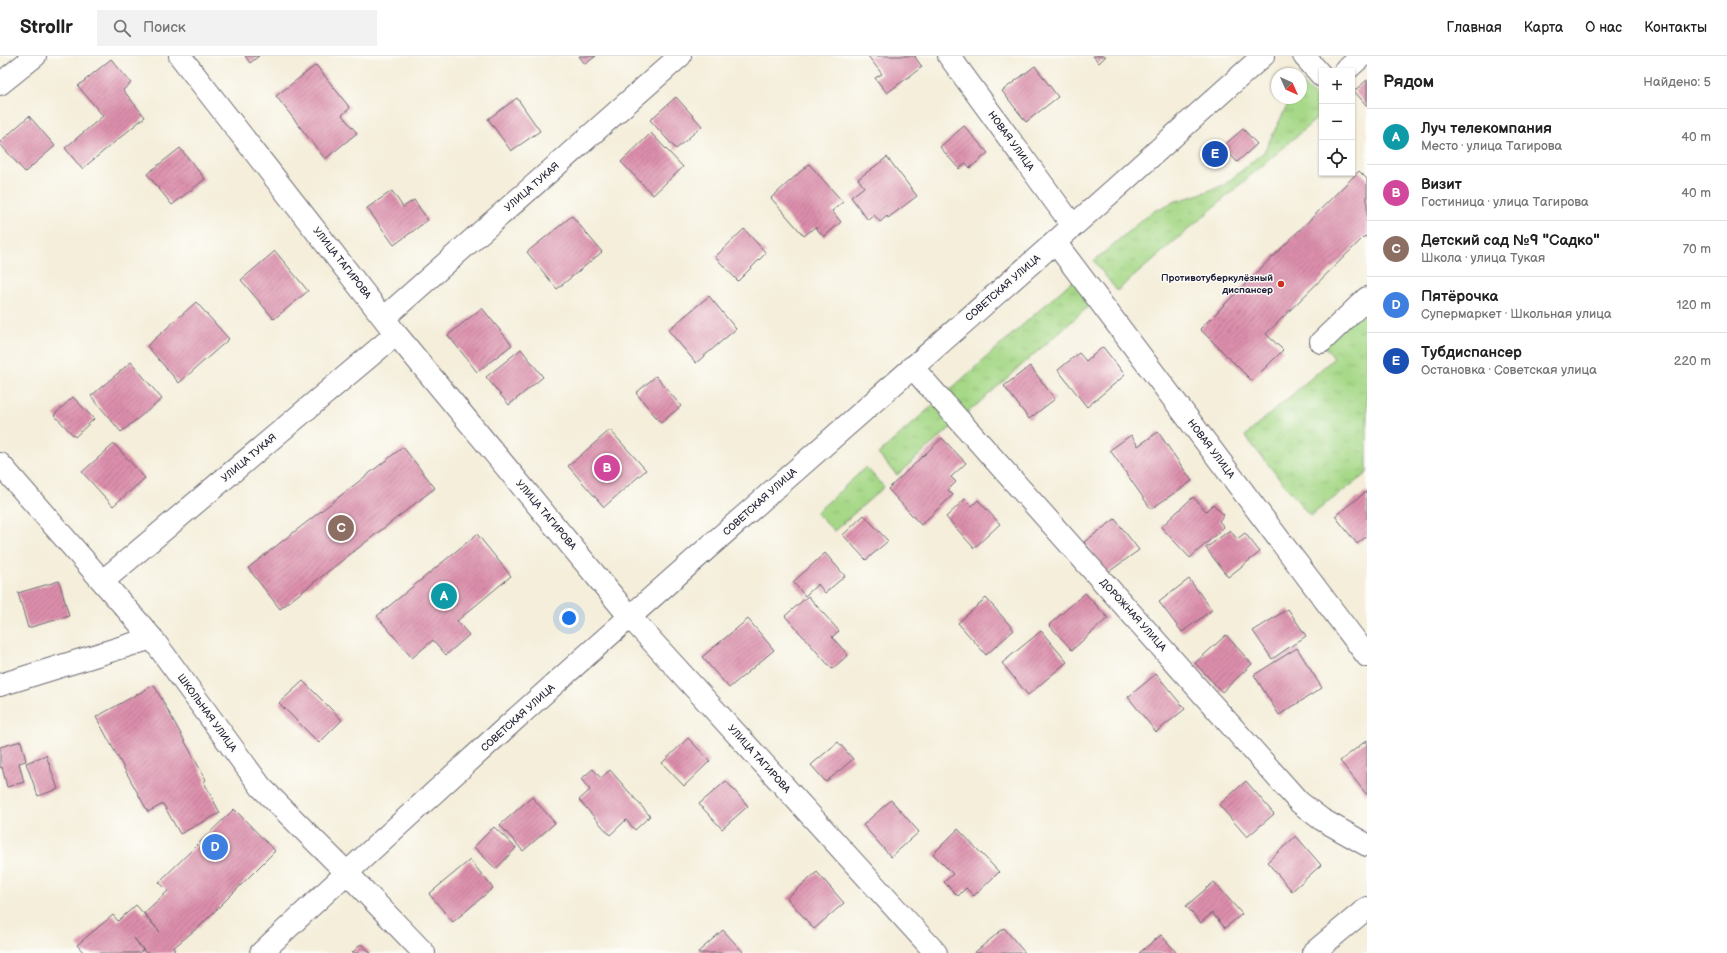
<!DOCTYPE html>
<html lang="ru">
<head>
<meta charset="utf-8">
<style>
  :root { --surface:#fff; --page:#f2f2f2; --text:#222; --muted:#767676; --line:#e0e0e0; --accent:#2563eb }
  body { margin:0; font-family:"Balsamiq Sans",sans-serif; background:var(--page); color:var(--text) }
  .controls { position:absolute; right:12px; top:12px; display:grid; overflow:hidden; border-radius:0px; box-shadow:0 1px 3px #0004 }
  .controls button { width:36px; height:36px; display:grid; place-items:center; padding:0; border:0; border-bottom:1px solid var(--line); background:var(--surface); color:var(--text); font:20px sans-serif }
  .compass { position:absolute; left:1271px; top:12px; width:36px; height:36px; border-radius:50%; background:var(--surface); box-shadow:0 1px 3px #0004; rotate:135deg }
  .you { position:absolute; left:569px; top:562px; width:14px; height:14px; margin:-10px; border:3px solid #fff; border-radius:50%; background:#1a73e8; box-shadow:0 0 0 6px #1a73e833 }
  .badge { display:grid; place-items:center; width:26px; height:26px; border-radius:50%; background:var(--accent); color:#fff; font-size:13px; font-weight:700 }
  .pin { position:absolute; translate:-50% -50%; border:2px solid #fff; box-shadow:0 1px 4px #0006 }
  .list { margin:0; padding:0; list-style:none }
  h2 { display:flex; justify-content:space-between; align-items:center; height:52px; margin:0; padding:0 16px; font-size:17px }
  h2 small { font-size:13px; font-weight:400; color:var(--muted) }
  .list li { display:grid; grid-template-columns:26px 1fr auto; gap:12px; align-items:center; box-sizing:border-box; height:56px; padding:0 16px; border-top:1px solid var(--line) }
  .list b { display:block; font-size:15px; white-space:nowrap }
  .list p { margin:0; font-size:13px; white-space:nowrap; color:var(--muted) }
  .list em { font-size:13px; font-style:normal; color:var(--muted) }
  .icon { flex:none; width:22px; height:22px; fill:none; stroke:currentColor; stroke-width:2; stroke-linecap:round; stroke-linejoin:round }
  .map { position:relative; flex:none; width:1367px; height:897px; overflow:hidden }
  header { display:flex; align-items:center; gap:24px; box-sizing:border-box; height:56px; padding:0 20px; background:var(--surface); border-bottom:1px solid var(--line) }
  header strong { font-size:19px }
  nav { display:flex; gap:22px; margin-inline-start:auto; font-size:14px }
  .search { width:280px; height:36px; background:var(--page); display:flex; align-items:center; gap:10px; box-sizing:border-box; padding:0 14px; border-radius:0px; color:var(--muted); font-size:15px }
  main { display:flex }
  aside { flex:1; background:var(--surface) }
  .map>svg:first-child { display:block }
  .grass { fill:url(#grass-tufts); stroke:#647d61 }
  .building { fill:url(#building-hatch) }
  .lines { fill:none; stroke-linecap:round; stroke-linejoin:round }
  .minor-casing { stroke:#6c6973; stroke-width:24 }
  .major-casing { stroke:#6c6973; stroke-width:24 }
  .minor { stroke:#fff; stroke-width:22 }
  .major { stroke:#fff; stroke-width:22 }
  .poi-dot { fill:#c8321e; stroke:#fdfcf7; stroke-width:1.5 }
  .labels { text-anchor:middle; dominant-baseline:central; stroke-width:3; stroke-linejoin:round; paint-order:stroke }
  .street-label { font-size:10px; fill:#22223b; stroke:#fdfcf7 }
  .poi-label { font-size:10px; font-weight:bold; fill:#22223b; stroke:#fdfcf7; text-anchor:end }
</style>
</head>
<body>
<header>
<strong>Strollr</strong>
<div class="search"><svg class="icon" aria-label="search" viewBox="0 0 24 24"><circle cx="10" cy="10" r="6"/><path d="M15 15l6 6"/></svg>Поиск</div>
<nav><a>Главная</a><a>Карта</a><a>О нас</a><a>Контакты</a></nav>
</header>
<main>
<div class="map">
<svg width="1367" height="897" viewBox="0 0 1367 897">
  <defs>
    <pattern id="grass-tufts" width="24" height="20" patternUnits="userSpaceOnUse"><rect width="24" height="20" fill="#a6d887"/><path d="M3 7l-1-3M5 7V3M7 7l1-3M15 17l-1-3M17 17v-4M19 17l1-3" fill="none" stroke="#8fb975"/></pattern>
    <pattern id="building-hatch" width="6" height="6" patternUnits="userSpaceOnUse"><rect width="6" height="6" fill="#dc8eab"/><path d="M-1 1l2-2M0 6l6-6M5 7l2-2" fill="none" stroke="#b2748c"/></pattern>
  </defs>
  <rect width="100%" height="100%" fill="#fdfcf7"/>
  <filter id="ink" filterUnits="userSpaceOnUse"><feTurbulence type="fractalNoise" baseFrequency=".025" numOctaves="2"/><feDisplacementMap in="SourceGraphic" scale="8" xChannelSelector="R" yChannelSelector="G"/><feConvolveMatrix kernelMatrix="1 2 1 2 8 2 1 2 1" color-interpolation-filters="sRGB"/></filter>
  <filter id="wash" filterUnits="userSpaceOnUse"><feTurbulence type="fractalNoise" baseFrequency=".012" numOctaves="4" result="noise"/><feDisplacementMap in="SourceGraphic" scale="16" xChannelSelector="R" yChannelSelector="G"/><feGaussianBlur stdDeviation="0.9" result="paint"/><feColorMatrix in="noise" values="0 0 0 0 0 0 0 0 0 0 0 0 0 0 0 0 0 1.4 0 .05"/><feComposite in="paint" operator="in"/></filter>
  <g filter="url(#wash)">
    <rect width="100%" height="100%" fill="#f4eeda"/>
    <path class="grass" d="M1301 26 1322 48V58L1117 235 1094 205 1150 157 1173 146 1197 139 1224 129 1264 96 1291 42H1301Z
      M1080 218 1098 242 897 419 878 398Z
      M1367 242V417L1310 460 1245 380 1334 302 1321 286Z
      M866 411 884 431 834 475 816 457Z"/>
    <g id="blocks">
      <path class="building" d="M245 0H259L250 7Z
        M579 0H596L585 8Z
        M868 0H916L915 1 922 11 887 37 875 22 882 18Z
        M1093 0H1106L1099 7Z
        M111 3 131 27 123 34 145 61 82 113 65 92 103 60 78 30Z
        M316 9 350 52 342 59 357 77 325 103 276 40Z
        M1035 10 1058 41 1026 66 1002 35Z
        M1367 24V50L1354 35Z
        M676 41 702 70 676 93 650 64Z
        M517 42 540 75 511 95 488 63Z
        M29 60 55 90 25 116 0 88V86Z
        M964 70 988 97 970 112 966 107 959 113 940 91Z
        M1243 73 1257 88 1237 106 1223 90Z
        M651 77 683 111 653 139 621 106Z
        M180 92 205 123 172 149 147 118Z
        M887 101 917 140 888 162 887 160 880 166 874 159 868 164 851 141 864 131 858 123Z
        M809 108 843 146 832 155 841 166 824 181 815 171 804 180 771 142Z
        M1359 115 1367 123V182L1365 180 1266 278 1283 294 1252 325 1200 273Z
        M392 135 403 151 414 144 428 164 394 189 367 152Z
        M572 160 602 196 557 233 527 196Z
        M744 173 766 197 738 225 715 201Z
        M275 195 308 235 274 263 241 224Z
        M709 240 736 273 696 307 668 274Z
        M196 246 229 283 179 327 147 290Z
        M482 252 512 289 477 316 448 279Z
        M1103 291 1125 319 1087 351 1058 314 1079 297 1086 305Z
        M521 293 543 321 509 349 486 321Z
        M131 306 162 343 121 376 91 340Z
        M1030 310 1055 343 1029 363 1004 330Z
        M656 320 681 350 661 367 636 337Z
        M73 341 94 363 75 381 54 359Z
        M610 374 646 414 604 451 568 410Z
        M1158 376 1192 425 1151 453 1110 394 1131 379 1138 390Z
        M942 382 966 407 951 421 956 426 948 434 953 439 921 469 888 433Z
        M114 388 145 422 113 450 82 416Z
        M403 391 435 432 280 553 248 512Z
        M1367 435V480L1357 488 1335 460Z
        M1193 441 1206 455 1213 448 1224 459 1219 465 1224 471 1190 502 1161 471Z
        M965 443 972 450 978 444 1000 468 974 492 946 461Z
        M864 459 888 485 866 504 843 479Z
        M1115 463 1139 494 1107 517 1084 486Z
        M1230 474 1237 483 1245 477 1260 496 1228 521 1206 492Z
        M477 478 511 520 457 565 469 579 446 599 433 584 412 602 377 560Z
        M825 497 845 520 825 537 818 528 805 540 793 526Z
        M1189 523 1212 554 1182 576 1159 546Z
        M59 525 69 560 28 572 18 537Z
        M1085 537 1108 562 1072 594 1049 569Z
        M808 540 839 575 832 581 848 599 832 613 785 560Z
        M986 542 1014 574 986 599 958 567Z
        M1288 553 1306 580 1272 603 1253 575Z
        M748 563 774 594 729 632 702 601Z
        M1041 575 1067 606 1028 639 1002 607Z
        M1226 579 1252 608 1222 636 1195 607Z
        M1297 592 1322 632 1279 659 1254 619Z
        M1156 618 1185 653 1156 676 1128 641Z
        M303 625 342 664 319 687 279 647Z
        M154 629 206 724 204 726 220 757 180 778 163 748 148 756 96 661Z
        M688 682 710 705 684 730 662 707Z
        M1367 684V739L1340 705Z
        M21 685 26 705 19 707 24 726 7 731 2 711 0 712V691Z
        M838 686 853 703 826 726 811 709Z
        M46 699 58 733 38 740 26 707Z
        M593 713 601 722 610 714 650 760 635 774 626 764 610 779 579 744 590 734 581 723Z
        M726 725 748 750 722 773 699 748Z
        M1246 725 1274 758 1247 781 1219 749Z
        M532 741 555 767 523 795 500 769Z
        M891 744 919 776 891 801 863 769Z
        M234 753 275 795 201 869 173 892 175 894 171 897H146L134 882 143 894 139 897H84L77 889 113 859 118 865 136 849 160 876 144 857 168 835 159 826Z
        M494 771 516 792 496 813 474 791Z
        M958 773 999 816 974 840 966 832 958 840 944 826 953 818 933 798Z
        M1296 780 1321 809 1292 835 1267 806Z
        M470 804 493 832 453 866 429 838Z
        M817 816 844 847 814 873 787 842Z
        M1214 826 1242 858 1225 872 1212 857 1201 867 1186 850Z
        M1004 872 1025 897H974Z
        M723 874 744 897H697Z
        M1161 879 1177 897H1139Z
        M361 888 371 897H352Z"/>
    </g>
  </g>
  <g filter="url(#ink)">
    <use href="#blocks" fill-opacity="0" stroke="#6c6973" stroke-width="1"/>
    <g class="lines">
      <g class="minor-casing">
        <path id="minor" d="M180 0 396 278 630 561 936 897
          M949 0 1073 170
          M1304 0 1322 20
          M1345 15 1362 0
          M0 28 35 0
          M1055 186 1367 600
          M384 262 680 0
          M1321 286 1367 242
          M912 311 1299 746 1321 763 1367 789
          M0 408 152 582 261 731 346 816 424 897
          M103 525 396 278
          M0 629 152 582
          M1313 897 1367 852"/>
      </g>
      <g class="major-casing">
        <path id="major" d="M261 897C525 648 800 412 1072 171 1136 115 1199 56 1263 0"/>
      </g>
      <use href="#minor" class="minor"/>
      <use href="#major" class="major"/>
    </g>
  </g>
  <circle class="poi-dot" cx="1281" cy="228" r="4"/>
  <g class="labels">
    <g class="street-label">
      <text transform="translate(1011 85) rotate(54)">НОВАЯ УЛИЦА</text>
      <text transform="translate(532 131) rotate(-41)">УЛИЦА ТУКАЯ</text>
      <text transform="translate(342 207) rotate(52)">УЛИЦА ТАГИРОВА</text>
      <text transform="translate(1003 232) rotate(-41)">СОВЕТСКАЯ УЛИЦА</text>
      <text transform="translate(1211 393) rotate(53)">НОВАЯ УЛИЦА</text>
      <text transform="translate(249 402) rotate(-40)">УЛИЦА ТУКАЯ</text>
      <text transform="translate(760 446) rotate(-42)">СОВЕТСКАЯ УЛИЦА</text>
      <text transform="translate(546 459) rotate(50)">УЛИЦА ТАГИРОВА</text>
      <text transform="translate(1133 559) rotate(48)">ДОРОЖНАЯ УЛИЦА</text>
      <text transform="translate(207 657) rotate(54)">ШКОЛЬНАЯ УЛИЦА</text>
      <text transform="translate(518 662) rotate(-42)">СОВЕТСКАЯ УЛИЦА</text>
      <text transform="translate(759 703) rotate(48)">УЛИЦА ТАГИРОВА</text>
    </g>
    <g class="poi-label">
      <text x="1273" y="222">Противотуберкулёзный<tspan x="1273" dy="12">диспансер</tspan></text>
    </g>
  </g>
</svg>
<div class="controls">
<button>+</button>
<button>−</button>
<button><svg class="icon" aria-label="locate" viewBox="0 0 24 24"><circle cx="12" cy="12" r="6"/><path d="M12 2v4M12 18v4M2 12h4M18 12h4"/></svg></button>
</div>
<svg class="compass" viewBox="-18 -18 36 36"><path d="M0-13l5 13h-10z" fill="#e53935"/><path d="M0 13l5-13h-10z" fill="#767676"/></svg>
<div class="you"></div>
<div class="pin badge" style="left:444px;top:540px;background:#0f9aa8">A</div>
<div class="pin badge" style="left:607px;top:412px;background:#d1479c">B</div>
<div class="pin badge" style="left:341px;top:472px;background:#8d6e63">C</div>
<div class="pin badge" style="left:215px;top:791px;background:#3f7fe0">D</div>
<div class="pin badge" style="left:1215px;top:98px;background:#1a4fb4">E</div>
</div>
<aside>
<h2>Рядом<small>Найдено: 5</small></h2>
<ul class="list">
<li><span class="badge" style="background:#0f9aa8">A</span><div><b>Луч телекомпания</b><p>Место · улица Тагирова</p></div><em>40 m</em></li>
<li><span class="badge" style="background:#d1479c">B</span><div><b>Визит</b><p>Гостиница · улица Тагирова</p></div><em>40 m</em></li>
<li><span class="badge" style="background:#8d6e63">C</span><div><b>Детский сад №9 &quot;Садко&quot;</b><p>Школа · улица Тукая</p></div><em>70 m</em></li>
<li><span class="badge" style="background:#3f7fe0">D</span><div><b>Пятёрочка</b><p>Супермаркет · Школьная улица</p></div><em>120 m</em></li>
<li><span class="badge" style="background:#1a4fb4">E</span><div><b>Тубдиспансер</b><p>Остановка · Советская улица</p></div><em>220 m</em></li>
</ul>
</aside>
</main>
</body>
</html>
